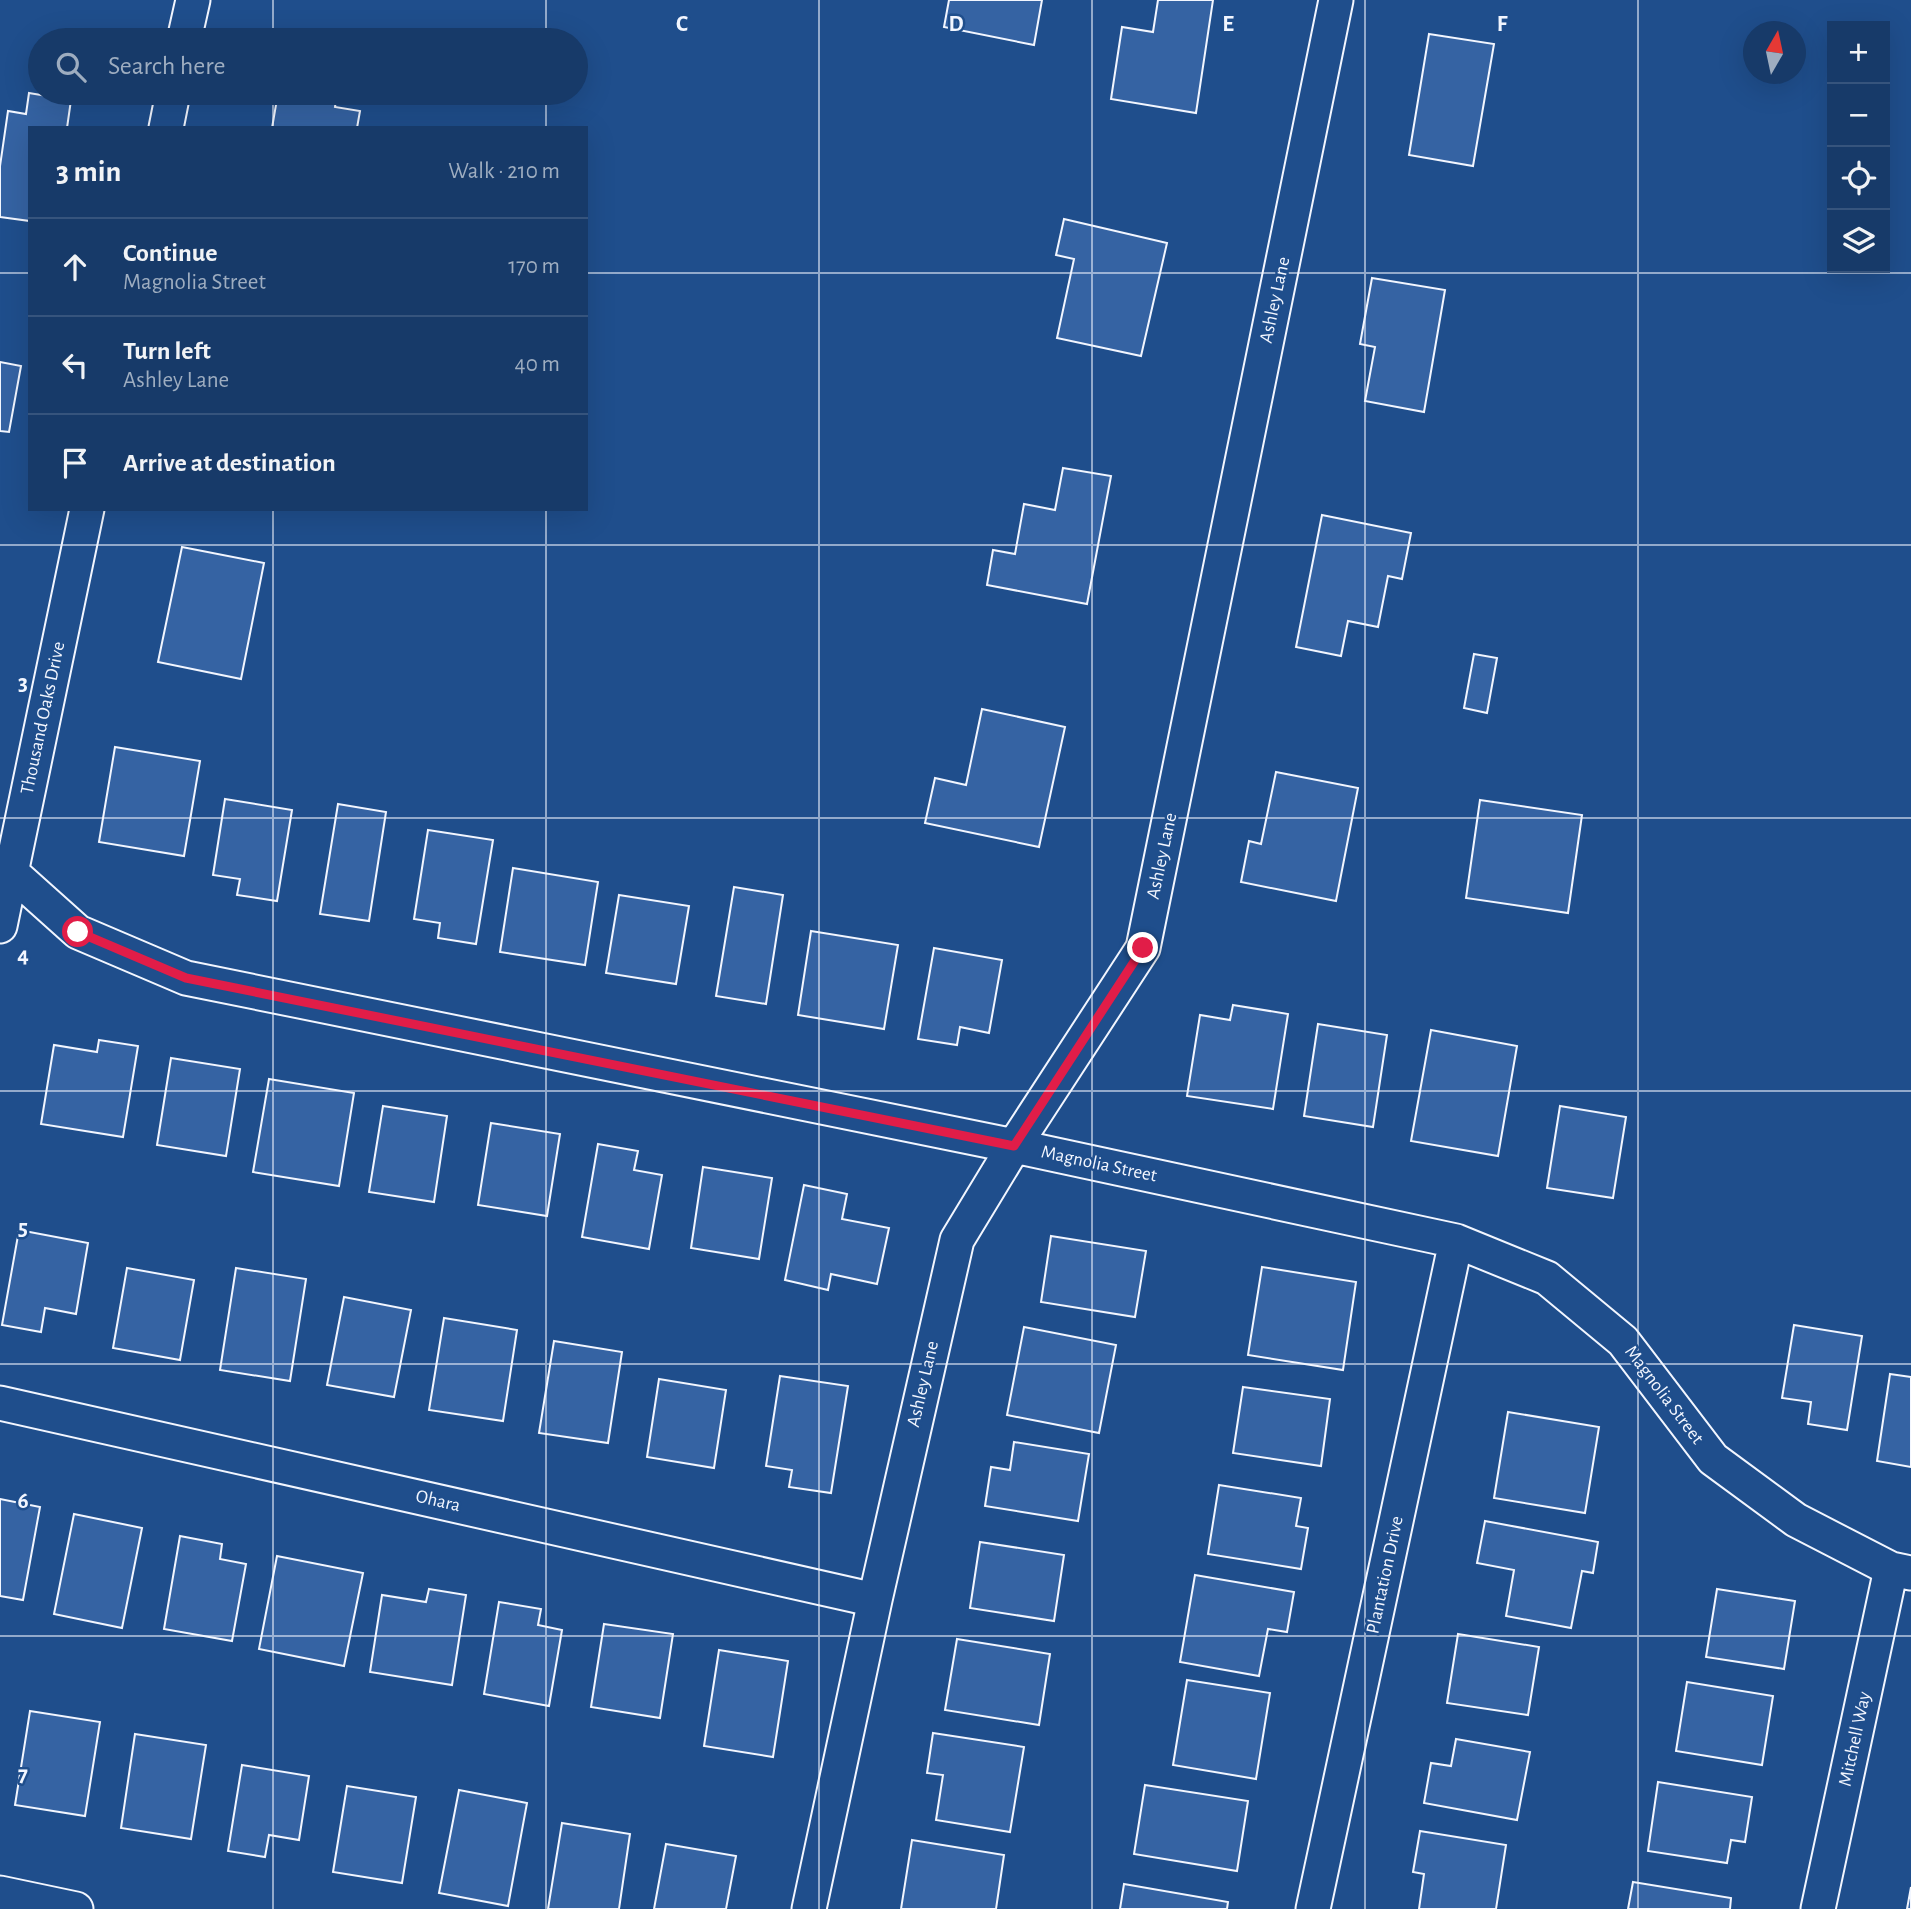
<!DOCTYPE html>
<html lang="en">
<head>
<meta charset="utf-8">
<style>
  :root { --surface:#173a69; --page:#244571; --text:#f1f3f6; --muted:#9eadc0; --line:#36547d }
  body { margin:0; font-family:"Alegreya Sans",sans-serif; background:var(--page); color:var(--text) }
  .controls { position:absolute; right:21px; top:21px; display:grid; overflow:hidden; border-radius:0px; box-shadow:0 7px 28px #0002 }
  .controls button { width:63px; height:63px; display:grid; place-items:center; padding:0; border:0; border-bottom:2px solid var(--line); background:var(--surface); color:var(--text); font:35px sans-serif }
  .compass { position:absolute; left:1743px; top:21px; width:63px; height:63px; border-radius:50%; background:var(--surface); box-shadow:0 7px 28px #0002; rotate:9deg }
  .stop { position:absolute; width:21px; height:21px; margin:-16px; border:5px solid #e11d48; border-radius:50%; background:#fff }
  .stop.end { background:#e11d48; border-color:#fff; box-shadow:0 2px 7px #0008 }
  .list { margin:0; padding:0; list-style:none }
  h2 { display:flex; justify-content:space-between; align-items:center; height:91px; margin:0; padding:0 28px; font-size:30px }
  h2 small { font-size:23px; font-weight:400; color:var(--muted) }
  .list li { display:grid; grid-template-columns:46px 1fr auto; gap:21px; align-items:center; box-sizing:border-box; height:98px; padding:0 28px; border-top:2px solid var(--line) }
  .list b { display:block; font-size:26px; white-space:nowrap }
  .list p { margin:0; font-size:23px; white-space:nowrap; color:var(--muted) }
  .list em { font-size:23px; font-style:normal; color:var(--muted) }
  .icon { flex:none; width:38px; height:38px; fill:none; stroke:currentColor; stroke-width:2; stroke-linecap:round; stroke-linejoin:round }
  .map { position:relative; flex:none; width:1911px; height:1909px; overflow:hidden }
  .search { position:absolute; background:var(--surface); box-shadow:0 7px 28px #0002; left:28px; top:28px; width:560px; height:77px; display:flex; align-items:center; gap:18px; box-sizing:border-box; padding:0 24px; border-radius:38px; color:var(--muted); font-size:26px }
  .panel { position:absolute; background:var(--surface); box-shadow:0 7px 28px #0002; left:28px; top:126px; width:560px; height:385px; border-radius:0px }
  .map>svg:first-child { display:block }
  .building { fill:#3563a3; stroke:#f2f6ff; stroke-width:2 }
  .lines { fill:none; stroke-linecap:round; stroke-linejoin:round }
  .street-casing { stroke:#f2f6ff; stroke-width:37 }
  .street { stroke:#1f4e8c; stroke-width:33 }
  .route { stroke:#e11d48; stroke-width:9 }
  .grid { fill:none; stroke:#f2f6ff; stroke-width:2; stroke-opacity:0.55 }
  .labels { text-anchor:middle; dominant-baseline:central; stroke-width:5; stroke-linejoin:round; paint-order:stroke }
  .street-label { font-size:19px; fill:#f2f6ff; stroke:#1f4e8c }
  .grid-label { font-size:23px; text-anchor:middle; font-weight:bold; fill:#f2f6ff; stroke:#1f4e8c; stroke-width:5; stroke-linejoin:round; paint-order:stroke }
</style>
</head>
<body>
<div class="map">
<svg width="1911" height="1909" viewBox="0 0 1911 1909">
  <rect width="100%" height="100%" fill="#1f4e8c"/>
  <path class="building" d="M949 0H1042L1034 45 944 27Z
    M1158 0H1213L1196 113 1111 99 1122 27 1153 32Z
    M1429 34 1494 44 1473 166 1409 155Z
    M29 93 71 100 67 128H30V221L0 217V166L8 111 26 114Z
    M278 93H337L335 107 360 111 357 128H272Z
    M1064 219 1167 243 1141 356 1057 338 1074 259 1056 255Z
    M1372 278 1445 290 1424 412 1365 401 1375 347 1360 344Z
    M0 362 21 366 9 432 0 431Z
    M1063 468 1111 476 1087 604 987 585 993 550 1015 554 1024 504 1055 510Z
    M1322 515 1411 533 1402 579 1388 576 1378 627 1348 621 1341 656 1296 647Z
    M182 547 264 563 241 679 158 662Z
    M1474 654 1497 658 1487 713 1464 708Z
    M982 709 1065 727 1039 847 925 823 935 778 966 785Z
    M115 747 200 761 184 856 99 842Z
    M1276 772 1358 788 1336 901 1241 882 1249 841 1261 844Z
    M225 799 292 810 277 901 237 895 240 879 213 875Z
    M1480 800 1582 815 1568 913 1466 898Z
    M338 804 386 812 369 921 320 914Z
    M428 830 493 840 476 944 438 938 440 923 414 919Z
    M513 868 598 882 585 965 500 952Z
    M734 887 783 895 766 1004 716 996Z
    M619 895 689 906 676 984 606 973Z
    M811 931 898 945 884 1029 798 1015Z
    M934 948 1002 960 989 1033 960 1027 957 1045 918 1039Z
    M1233 1005 1288 1014 1273 1109 1187 1096 1200 1015 1230 1020Z
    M1318 1024 1387 1035 1373 1127 1304 1116Z
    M1431 1030 1517 1046 1498 1156 1411 1141Z
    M99 1040 138 1046 123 1137 41 1124 54 1045 97 1052Z
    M171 1058 240 1069 226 1156 157 1145Z
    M269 1079 354 1093 339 1186 253 1172Z
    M383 1106 447 1116 434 1202 369 1192Z
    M1560 1106 1626 1117 1613 1198 1547 1188Z
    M491 1123 560 1134 547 1216 478 1205Z
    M598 1144 638 1151 634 1170 662 1175 649 1249 582 1237Z
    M703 1167 772 1178 759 1259 691 1248Z
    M804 1185 847 1194 842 1219 889 1228 877 1284 831 1274 828 1290 785 1280Z
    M19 1230 88 1243 76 1314 45 1308 41 1332 2 1325Z
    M1051 1236 1146 1251 1135 1317 1041 1302Z
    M1262 1267 1356 1282 1343 1370 1248 1355Z
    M127 1268 194 1280 180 1360 113 1348Z
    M236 1268 306 1279 290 1381 220 1370Z
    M344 1297 411 1310 394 1397 327 1385Z
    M444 1318 517 1330 503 1421 429 1410Z
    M1794 1325 1862 1336 1847 1430 1808 1424 1811 1402 1782 1398Z
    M1024 1327 1116 1345 1099 1433 1007 1415Z
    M554 1341 622 1352 608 1443 539 1433Z
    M1890 1374 1911 1377V1467L1877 1461Z
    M780 1376 848 1386 831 1493 789 1487 792 1470 766 1466Z
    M659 1379 726 1390 714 1468 647 1457Z
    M1243 1387 1330 1399 1321 1466 1233 1453Z
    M1508 1412 1599 1427 1585 1513 1494 1498Z
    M1014 1442 1089 1454 1078 1521 985 1506 991 1467 1010 1470Z
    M1219 1485 1301 1498 1296 1526 1308 1528 1301 1569 1208 1554Z
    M0 1499 40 1507 23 1600 0 1596Z
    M74 1514 142 1528 122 1628 54 1614Z
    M1485 1521 1598 1542 1593 1573 1582 1571 1571 1628 1506 1616 1514 1570 1477 1563Z
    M180 1536 222 1544 220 1559 246 1564 232 1641 164 1629Z
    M980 1542 1064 1555 1054 1621 970 1608Z
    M277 1556 363 1573 344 1666 259 1649Z
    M1195 1575 1294 1592 1287 1632 1268 1629 1259 1676 1180 1662Z
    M429 1589 466 1595 452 1685 370 1672 382 1595 426 1602Z
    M1717 1589 1795 1601 1784 1669 1706 1657Z
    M499 1602 541 1609 538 1625 562 1630 549 1706 484 1694Z
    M604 1624 673 1634 660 1718 591 1707Z
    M1458 1634 1539 1647 1528 1715 1447 1703Z
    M957 1639 1050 1654 1039 1725 945 1710Z
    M719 1650 788 1661 773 1757 704 1746Z
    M1187 1680 1270 1693 1256 1779 1173 1765Z
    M1687 1682 1773 1696 1762 1765 1676 1751Z
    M30 1711 100 1722 85 1816 15 1805Z
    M933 1733 1024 1747 1010 1832 936 1820 943 1775 927 1773Z
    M135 1734 206 1745 191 1839 121 1828Z
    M1456 1739 1530 1752 1517 1820 1424 1803 1431 1763 1451 1766Z
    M242 1765 309 1776 299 1840 269 1835 265 1857 228 1851Z
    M1658 1782 1752 1797 1745 1842 1731 1840 1727 1863 1648 1851Z
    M1145 1785 1248 1801 1237 1871 1134 1854Z
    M347 1786 416 1797 402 1883 333 1872Z
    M459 1790 527 1803 508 1906 439 1893Z
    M562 1823 630 1834 619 1909H548Z
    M1420 1831 1506 1845 1496 1909H1419L1424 1874 1413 1872Z
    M912 1840 1004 1855 996 1909H901Z
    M666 1844 736 1856 726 1909H654Z
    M1633 1882 1731 1898 1730 1909H1628Z
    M1124 1884 1228 1902 1227 1909H1120Z
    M1911 1887V1909H1907Z"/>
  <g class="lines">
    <g class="street-casing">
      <path id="street" d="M184 40 193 0
        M166 128 173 93
        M0 866 11 872 78 932 186 978 1014 1146 1456 1241 1547 1278 1623 1341 1713 1459 1796 1520 1891 1569 1911 1573
        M0 926 87 509
        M0 1403 875 1600
        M0 1893 76 1909
        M809 1909 875 1600 957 1240 1014 1146 1143 948 1336 0
        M1313 1909 1456 1241
        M1818 1909 1891 1569"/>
    </g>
    <use href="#street" class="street"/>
  </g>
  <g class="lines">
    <path class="route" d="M78 932 186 978 1014 1146 1143 948"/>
  </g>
  <path class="grid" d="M273 0V40M546 0V40M819 0V1909M1092 0V1909M1365 0V1909M1638 0V1909M273 93V128M546 93V128M0 273H30M586 273H1911M273 509V1909M546 509V1909M0 545H1911M0 818H1911M0 1091H1911M0 1364H1911M0 1636H1911"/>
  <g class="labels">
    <g class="street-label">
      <text transform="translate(1275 300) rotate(-78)">Ashley Lane</text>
      <text transform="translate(43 718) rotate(-78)">Thousand Oaks Drive</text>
      <text transform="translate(1162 856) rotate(-78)">Ashley Lane</text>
      <text transform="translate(1099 1164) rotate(12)">Magnolia Street</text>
      <text transform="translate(923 1384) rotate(-77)">Ashley Lane</text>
      <text transform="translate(1664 1395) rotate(53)">Magnolia Street</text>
      <text transform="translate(438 1501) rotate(13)">Ohara</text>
      <text transform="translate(1385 1575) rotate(-78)">Plantation Drive</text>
      <text transform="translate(1855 1739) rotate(-78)">Mitchell Way</text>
    </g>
  </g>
  <g class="grid-label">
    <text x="682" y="31">C</text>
    <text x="956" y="31">D</text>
    <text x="1228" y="31">E</text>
    <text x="1502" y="31">F</text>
    <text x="23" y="690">3</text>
    <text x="23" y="962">4</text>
    <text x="23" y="1235">5</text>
    <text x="23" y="1508">6</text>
    <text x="23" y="1781">7</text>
  </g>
</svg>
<div class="controls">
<button>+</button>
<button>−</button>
<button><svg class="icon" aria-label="locate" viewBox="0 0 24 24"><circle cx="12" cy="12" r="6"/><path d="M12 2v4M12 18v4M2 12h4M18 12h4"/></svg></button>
<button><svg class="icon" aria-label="layers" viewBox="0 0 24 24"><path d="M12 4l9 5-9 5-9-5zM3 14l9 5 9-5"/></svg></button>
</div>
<svg class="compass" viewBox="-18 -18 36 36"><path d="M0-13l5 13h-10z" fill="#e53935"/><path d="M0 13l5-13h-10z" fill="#9eadc0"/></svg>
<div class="stop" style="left:78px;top:932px"></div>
<div class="stop end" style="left:1143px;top:948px"></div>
<div class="search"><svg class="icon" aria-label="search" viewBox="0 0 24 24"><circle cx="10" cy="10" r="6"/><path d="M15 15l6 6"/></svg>Search here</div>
<section class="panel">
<h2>3 min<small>Walk · 210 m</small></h2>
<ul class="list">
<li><svg class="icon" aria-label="ahead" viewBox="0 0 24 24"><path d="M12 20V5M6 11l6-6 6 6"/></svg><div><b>Continue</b><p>Magnolia Street</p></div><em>170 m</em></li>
<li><svg class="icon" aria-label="left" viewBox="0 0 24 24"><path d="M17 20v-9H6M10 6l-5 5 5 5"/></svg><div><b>Turn left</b><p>Ashley Lane</p></div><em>40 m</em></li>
<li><svg class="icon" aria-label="arrive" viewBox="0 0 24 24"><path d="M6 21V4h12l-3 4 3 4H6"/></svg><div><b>Arrive at destination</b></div></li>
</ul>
</section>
</div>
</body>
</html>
